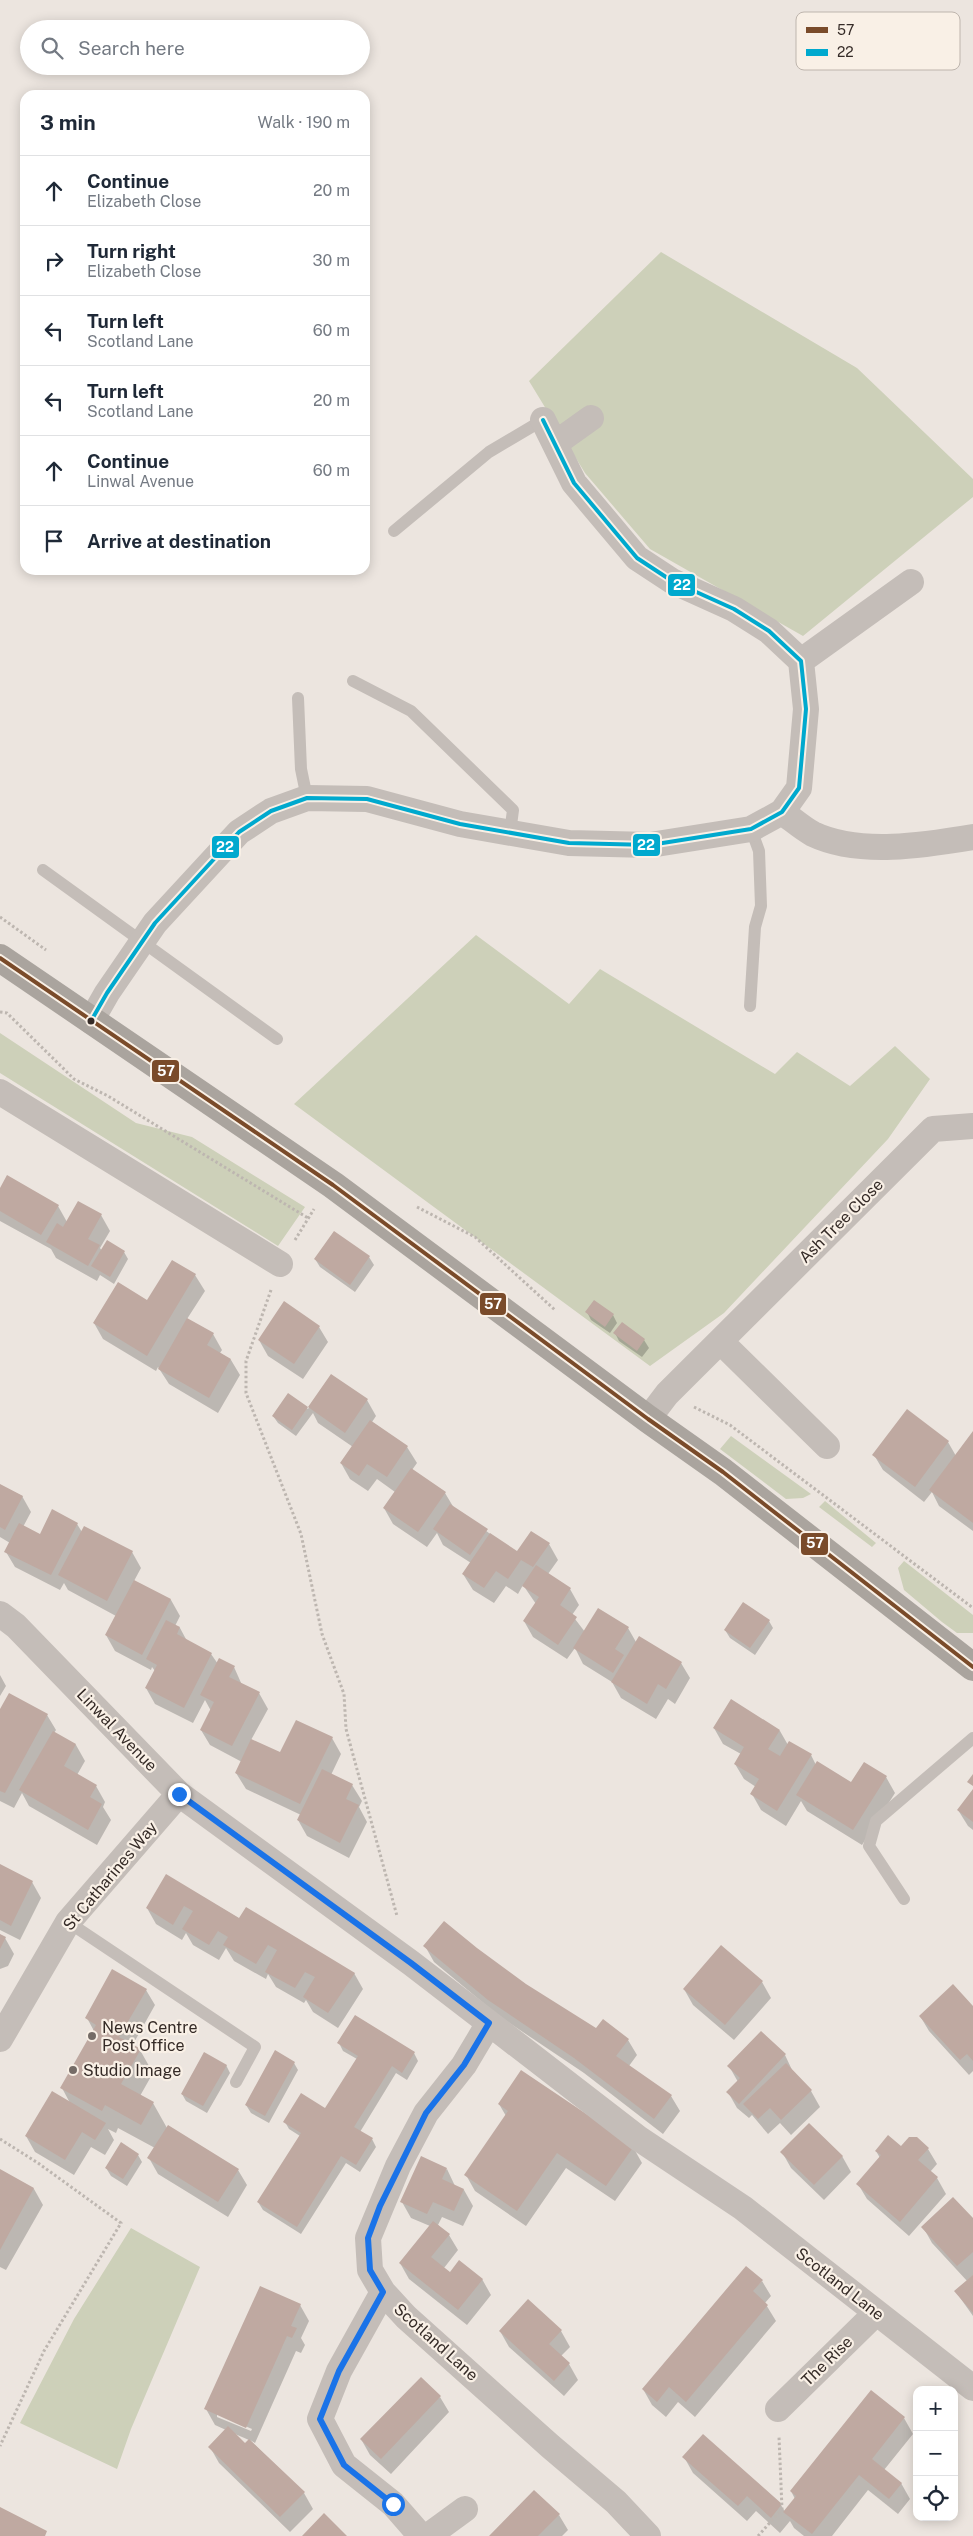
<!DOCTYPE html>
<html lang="en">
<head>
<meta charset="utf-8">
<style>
  :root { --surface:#fff; --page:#f2f2f3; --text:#1f2937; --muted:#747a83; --line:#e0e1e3 }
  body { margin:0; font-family:"Public Sans",sans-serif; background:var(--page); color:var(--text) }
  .controls { position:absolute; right:15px; bottom:15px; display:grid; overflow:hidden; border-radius:10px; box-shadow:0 2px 12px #0003 }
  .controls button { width:45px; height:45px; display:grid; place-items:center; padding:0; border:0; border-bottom:1px solid var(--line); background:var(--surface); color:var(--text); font:25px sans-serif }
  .stop { position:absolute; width:15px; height:15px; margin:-11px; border:4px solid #1a73e8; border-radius:50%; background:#fff }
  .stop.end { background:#1a73e8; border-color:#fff; box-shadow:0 1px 5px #0008 }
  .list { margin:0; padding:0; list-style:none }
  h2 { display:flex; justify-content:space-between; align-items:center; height:65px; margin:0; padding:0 20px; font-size:21px }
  h2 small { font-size:16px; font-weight:400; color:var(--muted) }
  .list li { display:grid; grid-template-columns:32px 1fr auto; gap:15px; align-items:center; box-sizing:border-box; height:70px; padding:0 20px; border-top:1px solid var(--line) }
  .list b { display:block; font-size:19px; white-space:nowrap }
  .list p { margin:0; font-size:16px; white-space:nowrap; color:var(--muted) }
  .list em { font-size:16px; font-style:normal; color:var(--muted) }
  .icon { flex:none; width:28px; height:28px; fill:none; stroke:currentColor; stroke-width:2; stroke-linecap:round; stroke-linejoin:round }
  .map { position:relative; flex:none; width:973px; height:2536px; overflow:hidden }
  .search { position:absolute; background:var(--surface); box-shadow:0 2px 12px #0003; left:20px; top:20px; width:350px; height:55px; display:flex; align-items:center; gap:12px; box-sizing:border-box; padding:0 18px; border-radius:28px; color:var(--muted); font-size:19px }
  .panel { position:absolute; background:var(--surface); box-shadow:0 2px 12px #0003; left:20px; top:90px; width:350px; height:485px; border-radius:15px }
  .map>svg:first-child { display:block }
  .green { fill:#cdd0b9 }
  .shadow { fill:#0003; fill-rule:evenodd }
  .building { fill:#bfa9a1 }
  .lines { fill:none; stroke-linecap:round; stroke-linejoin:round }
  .path { stroke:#bdb6b0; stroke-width:3; stroke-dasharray:2.5 2.5; stroke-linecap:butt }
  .lane { stroke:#c4bdb8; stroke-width:12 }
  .street { stroke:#c4bdb8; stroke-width:26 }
  .highway { stroke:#aaa49e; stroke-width:28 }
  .bus-1-casing { stroke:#f9f0e6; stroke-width:8 }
  .bus-2-casing { stroke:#f9f0e6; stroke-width:8 }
  .bus-1 { stroke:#7a4b2a; stroke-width:4 }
  .bus-2 { stroke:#00a9ce; stroke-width:4 }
  .route { stroke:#1a73e8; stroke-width:6 }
  .bus-dot { fill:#352b27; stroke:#f9f0e6; stroke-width:2 }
  .poi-dot { fill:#756c67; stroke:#f9f0e6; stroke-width:2 }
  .labels { text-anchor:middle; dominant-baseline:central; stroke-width:4.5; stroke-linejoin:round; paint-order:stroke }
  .street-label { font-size:16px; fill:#352b27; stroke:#f9f0e6 }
  .poi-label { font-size:16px; fill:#352b27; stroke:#f9f0e6; text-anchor:start }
  .key { fill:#f9f0e6; stroke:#beb5ad; stroke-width:1 }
  .key-label { font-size:14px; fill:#352b27 }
  .line-badge { stroke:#f9f0e6; stroke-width:2 }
  .badge-label { font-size:14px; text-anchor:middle; font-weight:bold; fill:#fff }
</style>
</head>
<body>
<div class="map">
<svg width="973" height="2536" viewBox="0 0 973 2536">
  <rect width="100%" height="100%" fill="#ece5df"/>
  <path class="green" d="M661 252 857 368 973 479V497L803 636 650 549 585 473 529 381Z
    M476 935 569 1004 600 969 775 1074 797 1052 850 1086 895 1046 930 1079 888 1139 724 1313 650 1366 294 1104Z
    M0 1033 136 1123 192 1137 305 1207 278 1246 0 1073Z
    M731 1436 811 1494 803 1498 786 1499 720 1449Z
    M825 1501 876 1543 872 1547 819 1507Z
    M904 1561 973 1615V1633H957L942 1622 904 1590 898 1568Z
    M131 2228 200 2267 131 2429 117 2469 20 2423 74 2319Z"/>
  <path class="shadow" d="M0 1190 58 1206 67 1222 101 1215 110 1231 100 1248 102 1251 124 1252 128 1259 114 1284 100 1275 97 1281 56 1258 51 1249 0 1221Z
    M334 1232 369 1257 374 1265 355 1292 320 1267 315 1259Z
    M172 1261 195 1275 205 1291 187 1319 213 1334 222 1350 220 1353 231 1360 240 1375 218 1413 169 1384 158 1367 156 1371 103 1339 94 1323 148 1302Z
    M587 1312 613 1315 617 1323 610 1333 591 1320Z
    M622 1324 644 1340 649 1348 642 1357 619 1341 615 1333Z
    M319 1327 328 1342 303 1379 268 1356 259 1340Z
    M331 1375 367 1400 376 1416 372 1422 407 1447 417 1463 412 1470 445 1493 454 1508 517 1553 549 1544 558 1560 548 1574 570 1589 579 1605 572 1615 585 1632 628 1628 636 1642 681 1663 690 1678 675 1704 668 1699 656 1719 621 1698 612 1682 583 1664 575 1648 567 1659 533 1637 524 1621 536 1604 523 1585 518 1594 506 1586 494 1603 473 1590 463 1574 471 1563 443 1545 437 1533 427 1547 393 1524 384 1508 395 1492 377 1479 368 1491 350 1479 341 1463 353 1447 318 1423 313 1413 296 1436 278 1423 273 1416 288 1395 308 1409Z
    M907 1411 948 1442 956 1456 973 1433V1531L939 1506 932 1492 924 1502 883 1470 874 1455Z
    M0 1485 22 1496 31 1512 23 1527 40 1535 77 1524 82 1532 132 1552 141 1568 134 1581 171 1600 180 1616 175 1626 180 1628 187 1641 211 1654 218 1664 234 1667 242 1685 259 1693 268 1709 251 1740 281 1754 332 1738 341 1754 331 1775 352 1785 362 1801 359 1807 367 1822 349 1858 307 1836 298 1820 301 1815 246 1789 236 1773 242 1762 210 1745 201 1730 211 1711 205 1700 193 1723 155 1704 146 1688 155 1671 152 1667 151 1670 115 1651 106 1635 116 1616 68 1590 64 1583 60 1590 15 1567 6 1552 10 1543 0 1537Z
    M769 1621 773 1628 755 1655 730 1638 725 1630Z
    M0 1675 6 1686 0 1696Z
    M0 1712 47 1715 56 1730 54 1733 76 1745 85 1761 77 1775 96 1786 105 1802 103 1807 111 1820 97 1845 29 1806 22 1793 14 1808 0 1801Z
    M714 1728 780 1731 788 1745 811 1755 816 1765 852 1784 886 1777 895 1793 862 1845 807 1811 801 1801 786 1826 761 1810 752 1794 756 1787 744 1779 735 1764 741 1754 723 1744Z
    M973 1791V1830L968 1826 958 1810Z
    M0 1866 32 1882 41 1898 20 1940 0 1930Z
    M167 1876 240 1919 354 1973 363 1989 338 2028 313 2012 306 2000 304 2003 276 1987 268 1974 266 1979 234 1961 226 1948 219 1960 193 1945 186 1933 182 1940 156 1924 147 1908Z
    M0 1935 5 1938 14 1954 8 1966 0 1969Z
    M425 1946 476 1949 526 1985 596 2030 628 2040 637 2055 629 2066 671 2096 680 2111 663 2134 584 2073 499 2016 434 1962Z
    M721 1947 762 1982 771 1998 734 2040 693 2005 684 1989Z
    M146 1990 155 2005 132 2046 140 2050 153 2073 140 2096 153 2103 167 2128 238 2170 247 2185 228 2217 158 2174 149 2158 155 2148 118 2128 116 2133 108 2129 114 2140 105 2155 91 2147 74 2175 35 2152 26 2136 70 2103 62 2088 94 2031 87 2018Z
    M973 2008V2071L969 2075 929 2031 920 2016Z
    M339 2043 414 2053 418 2061 407 2080 396 2073 360 2132 372 2139 376 2147 360 2172 346 2163 301 2234 263 2210 258 2202 300 2136 289 2129 285 2122 326 2109 357 2059 343 2051Z
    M785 2055 793 2072 811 2091 820 2107 791 2135 780 2123 768 2134 752 2115 749 2118 737 2108 728 2092 738 2082 729 2066Z
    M294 2063 298 2070 269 2123 251 2113 246 2105Z
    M226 2065 230 2073 207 2113 186 2101 182 2094Z
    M499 2104 633 2147 642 2163 615 2201 566 2168 526 2226 475 2191 466 2175 506 2116Z
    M902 2148 928 2149 937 2164 930 2172 937 2178 946 2194 909 2236 867 2199 858 2184 880 2158 876 2151Z
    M782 2152 842 2156 851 2172 824 2200 791 2168Z
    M138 2155 142 2162 127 2186 111 2176 106 2168Z
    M447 2169 455 2186 464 2190 473 2206 463 2226 442 2217 438 2225 449 2235 458 2250 444 2268 450 2273 482 2279 491 2295 467 2325 409 2279 400 2263 430 2226 411 2218 402 2202Z
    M0 2171 34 2189 43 2205 6 2270 0 2267Z
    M973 2220V2316L956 2292 968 2282 932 2243 923 2227Z
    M762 2281 771 2296 765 2303 776 2321 695 2417 678 2402 666 2417 652 2405 643 2389Z
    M300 2305 309 2321 301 2338 305 2345 301 2353 296 2351 255 2443 250 2440 304 2493 313 2509 290 2532 219 2463 210 2447 226 2430 215 2425 206 2409ZM217 2414 252 2429 251 2431 217 2417ZM235 2434 249 2440 245 2444Z
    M500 2331H561L570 2347 561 2356 569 2364 578 2380 564 2396 509 2347Z
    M440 2397 449 2412 391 2474 370 2455 361 2439Z
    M904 2418 913 2434 884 2470 901 2483 910 2499 898 2514 868 2490 832 2536H804L794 2528 790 2521 780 2533 756 2511 747 2521 693 2473 684 2457 781 2505 785 2512 795 2499 791 2491Z
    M559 2515 568 2530 562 2536H491Z"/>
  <path class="building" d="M7 1175 59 1205 41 1235 0 1211V1188Z
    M78 1201 102 1214 88 1239 100 1245 88 1266 46 1242 57 1223 63 1227Z
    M334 1231 370 1256 350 1285 314 1259Z
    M107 1240 125 1251 110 1277 91 1266Z
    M172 1260 196 1274 147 1356 93 1323 118 1282 147 1300Z
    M594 1300 614 1314 605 1327 585 1312Z
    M284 1301 320 1326 294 1364 258 1340Z
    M187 1318 214 1333 207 1345 231 1359 209 1398 158 1369Z
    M622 1322 645 1339 637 1351 613 1333Z
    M331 1374 368 1399 345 1433 308 1407Z
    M288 1393 308 1407 292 1430 272 1416Z
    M907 1409 949 1441 915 1487 872 1455Z
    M370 1420 408 1446 387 1477 367 1464 359 1476 340 1463Z
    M973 1431V1523L929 1490Z
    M411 1468 446 1492 418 1532 383 1508Z
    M0 1484 23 1496 5 1530 0 1527Z
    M450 1504 488 1529 470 1555 433 1529Z
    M52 1509 78 1523 51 1575 4 1552 19 1523 40 1534Z
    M84 1526 133 1551 107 1601 58 1575Z
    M531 1531 550 1543 533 1567 521 1560 508 1579 496 1571 484 1588 462 1574 490 1533 517 1551Z
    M536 1565 571 1588 560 1605 577 1617 558 1645 523 1621 539 1597 522 1586Z
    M134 1580 171 1599 142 1655 105 1635Z
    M743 1602 770 1620 750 1648 724 1630Z
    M598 1608 629 1627 615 1649 624 1655 613 1673 573 1648Z
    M166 1620 180 1627 177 1634 212 1653 184 1708 145 1688 157 1665 146 1659Z
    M639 1636 682 1662 666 1689 658 1684 647 1704 611 1682Z
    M219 1658 235 1666 229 1677 260 1692 232 1746 200 1730 214 1702 200 1695Z
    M9 1693 48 1714 5 1793 0 1791V1709Z
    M731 1699 780 1730 768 1749 780 1756 789 1741 812 1754 777 1811 750 1794 759 1779 734 1764 744 1747 713 1728Z
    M296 1720 333 1737 300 1804 235 1773 251 1739 280 1752Z
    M53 1731 76 1744 64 1766 97 1785 90 1797 102 1804 88 1830 19 1790Z
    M817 1761 851 1782 864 1762 887 1776 853 1830 796 1795Z
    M322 1769 353 1784 346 1799 359 1805 340 1843 297 1820Z
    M973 1774V1786L967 1782Z
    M973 1789V1822L957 1810Z
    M0 1864 33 1881 11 1926 0 1920Z
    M166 1874 239 1918 246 1907 355 1973 328 2013 303 1997 315 1977 305 1972 295 1988 265 1972 277 1950 268 1945 256 1964 223 1945 228 1937 218 1931 209 1945 182 1929 193 1911 184 1906 173 1925 146 1908Z
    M444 1921 477 1948 526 1984 596 2028 603 2019 629 2039 616 2056 672 2095 654 2119 574 2058 488 2000 423 1946Z
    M0 1934 6 1937 0 1949Z
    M721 1945 763 1981 725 2025 683 1989Z
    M112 1969 147 1989 119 2037 141 2049 121 2084 154 2102 141 2125 105 2105 102 2111 60 2088 96 2025 85 2018Z
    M953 1984 973 2006V2061L967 2054 960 2060 919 2016Z
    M355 2015 415 2052 402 2073 392 2066 354 2127 373 2138 356 2165 341 2156 297 2227 257 2202 301 2133 283 2122 301 2093 325 2108 358 2056 337 2043Z
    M761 2031 786 2054 739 2104 726 2092 740 2078 727 2066Z
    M275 2050 295 2062 265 2116 245 2105Z
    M204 2052 227 2065 203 2106 181 2094Z
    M786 2063 812 2090 781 2120 770 2108 758 2119 743 2104Z
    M521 2070 634 2146 606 2186 557 2153 517 2211 464 2175 508 2111 498 2104Z
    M52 2091 106 2123 95 2140 82 2132 65 2160 25 2136Z
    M809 2123 843 2156 814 2185 780 2152Z
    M168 2125 239 2169 218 2202 147 2158Z
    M888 2135 901 2146 909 2137H917L929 2148 918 2160 938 2177 900 2222 856 2184 881 2155 875 2151Z
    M121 2142 139 2154 123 2179 105 2168Z
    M421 2156 447 2168 442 2179 464 2189 454 2211 433 2202 427 2214 400 2202Z
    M0 2169 34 2188 0 2250Z
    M953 2197 973 2218V2252L957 2266 921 2227Z
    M433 2221 450 2234 431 2257 450 2272 459 2260 483 2279 458 2310 399 2263Z
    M746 2266 763 2280 753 2291 768 2305 686 2402 669 2387 657 2402 642 2389Z
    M973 2275V2313L954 2291Z
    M260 2286 301 2304 291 2326 297 2328 292 2338 287 2336 246 2428 204 2409Z
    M528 2299 562 2330 549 2344 570 2363 554 2381 499 2331Z
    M421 2377 441 2396 381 2459 360 2439Z
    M871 2390 905 2417 872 2459 902 2483 889 2499 859 2475 812 2534 783 2512 796 2496 790 2491Z
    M228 2426 245 2443 249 2439 305 2492 280 2517 208 2447Z
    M703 2434 782 2504 771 2518 747 2496 738 2506 682 2457Z
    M534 2490 560 2514 538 2536H489Z
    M0 2507 47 2531 45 2536H0Z
    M324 2513 347 2536H302Z"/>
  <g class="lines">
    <path class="path" d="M0 917 46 950
      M0 1012 7 1013 74 1079 108 1096 308 1218
      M417 1207 475 1237 555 1310
      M295 1240 314 1209
      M271 1290 246 1361V1393L301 1534 322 1634 344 1694 346 1729 397 1916
      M694 1407 730 1425 973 1608
      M0 2139 38 2163 121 2223 44 2351 0 2446
      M758 2536 782 2509 779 2437"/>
    <path class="lane" d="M394 531 489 452 543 420
      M353 681 411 711 513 810 510 833
      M298 698 301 769 307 798
      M43 870 277 1039
      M750 1006 755 927 761 906 759 851 751 829
      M904 1899 869 1846 876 1821 973 1738
      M68 1922 255 2047 236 2082"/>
    <path class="street" d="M556 443 591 418
      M801 661 911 582
      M782 812C792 819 802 828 813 834 859 856 925 845 973 837
      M91 1021 107 993 155 923 239 832 271 811 307 798 367 799 460 824 569 843 650 845 751 829 782 812 799 788 806 709 801 661 769 631 734 609 672 581 637 558 574 483 543 420
      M0 1092 280 1264
      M720 1341 827 1446
      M648 1419 667 1394 933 1129 973 1126
      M0 1614 16 1626 179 1794 411 1963 489 2023
      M0 2039 68 1922 179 1794
      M383 2292 339 2371 320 2419 344 2465 393 2504 421 2536
      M778 2409 876 2313
      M428 2536 465 2509
      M648 2536 616 2502 550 2446 406 2317 383 2292 370 2270 368 2238 398 2166 426 2113 464 2065 489 2023 638 2138 743 2208 973 2388"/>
    <path class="highway" d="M0 958 333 1185 648 1419 723 1472 973 1667"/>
    <g class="bus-1-casing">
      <path id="bus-1" d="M0 958 333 1185 648 1419 723 1472 973 1667"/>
    </g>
    <g class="bus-2-casing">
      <path id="bus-2" d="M91 1021 107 993 155 923 239 832 271 811 307 798 367 799 460 824 569 843 650 845 751 829 782 812 799 788 806 709 801 661 769 631 734 609 672 581 637 558 574 483 543 420"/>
    </g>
    <use href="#bus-1" class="bus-1"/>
    <use href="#bus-2" class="bus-2"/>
  </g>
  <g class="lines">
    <path class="route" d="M179 1794 411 1963 489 2023 464 2065 426 2113 380 2206 368 2238 370 2270 383 2292 339 2371 320 2419 344 2465 393 2504"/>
  </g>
  <circle class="bus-dot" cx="91" cy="1021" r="4.5"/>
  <g class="poi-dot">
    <circle cx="92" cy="2036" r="5"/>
    <circle cx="73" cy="2070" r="5"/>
  </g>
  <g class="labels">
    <g class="street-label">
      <text transform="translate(841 1221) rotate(-45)">Ash Tree Close</text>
      <text transform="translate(117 1730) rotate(46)">Linwal Avenue</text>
      <text transform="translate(110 1876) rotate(-50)">St Catharines Way</text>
      <text transform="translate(840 2284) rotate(38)">Scotland Lane</text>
      <text transform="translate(436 2342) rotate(42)">Scotland Lane</text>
      <text transform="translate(827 2361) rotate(-44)">The Rise</text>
    </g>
    <g class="poi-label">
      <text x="102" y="2027">News Centre<tspan x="102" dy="18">Post Office</tspan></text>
      <text x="83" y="2070">Studio Image</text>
    </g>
  </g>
  <rect x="796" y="12" width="164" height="58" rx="8" class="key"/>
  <rect x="806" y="27" width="22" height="6" fill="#7a4b2a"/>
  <rect x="806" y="49" width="22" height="7" fill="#00a9ce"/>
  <g class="key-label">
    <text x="837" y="35">57</text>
    <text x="837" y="57">22</text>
  </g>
  <g class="line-badge">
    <rect x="667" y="573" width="29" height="24" rx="5" fill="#00a9ce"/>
    <rect x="632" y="833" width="29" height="24" rx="5" fill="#00a9ce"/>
    <rect x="211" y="835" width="29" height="24" rx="5" fill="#00a9ce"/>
    <rect x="151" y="1059" width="29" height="24" rx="5" fill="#7a4b2a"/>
    <rect x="479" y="1292" width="28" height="24" rx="5" fill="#7a4b2a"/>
    <rect x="800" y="1532" width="29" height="24" rx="5" fill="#7a4b2a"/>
  </g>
  <g class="badge-label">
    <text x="682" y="590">22</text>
    <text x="646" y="850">22</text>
    <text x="225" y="852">22</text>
    <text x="166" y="1076">57</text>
    <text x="493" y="1309">57</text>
    <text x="815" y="1548">57</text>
  </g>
</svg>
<div class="controls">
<button>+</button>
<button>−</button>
<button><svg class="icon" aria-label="locate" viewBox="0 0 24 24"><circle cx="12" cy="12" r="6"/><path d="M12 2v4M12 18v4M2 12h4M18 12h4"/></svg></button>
</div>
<div class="stop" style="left:393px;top:2504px"></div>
<div class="stop end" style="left:179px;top:1794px"></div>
<div class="search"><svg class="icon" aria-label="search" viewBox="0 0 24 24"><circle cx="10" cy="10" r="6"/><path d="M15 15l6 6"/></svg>Search here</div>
<section class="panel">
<h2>3 min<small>Walk · 190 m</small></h2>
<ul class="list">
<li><svg class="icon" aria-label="ahead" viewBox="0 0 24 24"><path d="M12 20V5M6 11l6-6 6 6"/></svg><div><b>Continue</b><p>Elizabeth Close</p></div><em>20 m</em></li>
<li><svg class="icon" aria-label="right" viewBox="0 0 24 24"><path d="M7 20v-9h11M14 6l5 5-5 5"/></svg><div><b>Turn right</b><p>Elizabeth Close</p></div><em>30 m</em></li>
<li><svg class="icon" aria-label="left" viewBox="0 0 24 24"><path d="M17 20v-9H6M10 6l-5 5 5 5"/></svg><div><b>Turn left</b><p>Scotland Lane</p></div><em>60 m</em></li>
<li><svg class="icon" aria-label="left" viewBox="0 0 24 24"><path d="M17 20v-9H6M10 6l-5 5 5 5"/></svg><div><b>Turn left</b><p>Scotland Lane</p></div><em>20 m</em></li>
<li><svg class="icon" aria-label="ahead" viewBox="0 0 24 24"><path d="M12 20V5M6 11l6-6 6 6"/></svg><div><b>Continue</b><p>Linwal Avenue</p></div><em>60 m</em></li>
<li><svg class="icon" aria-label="arrive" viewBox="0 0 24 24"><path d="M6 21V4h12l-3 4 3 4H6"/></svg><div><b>Arrive at destination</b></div></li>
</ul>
</section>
</div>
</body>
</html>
